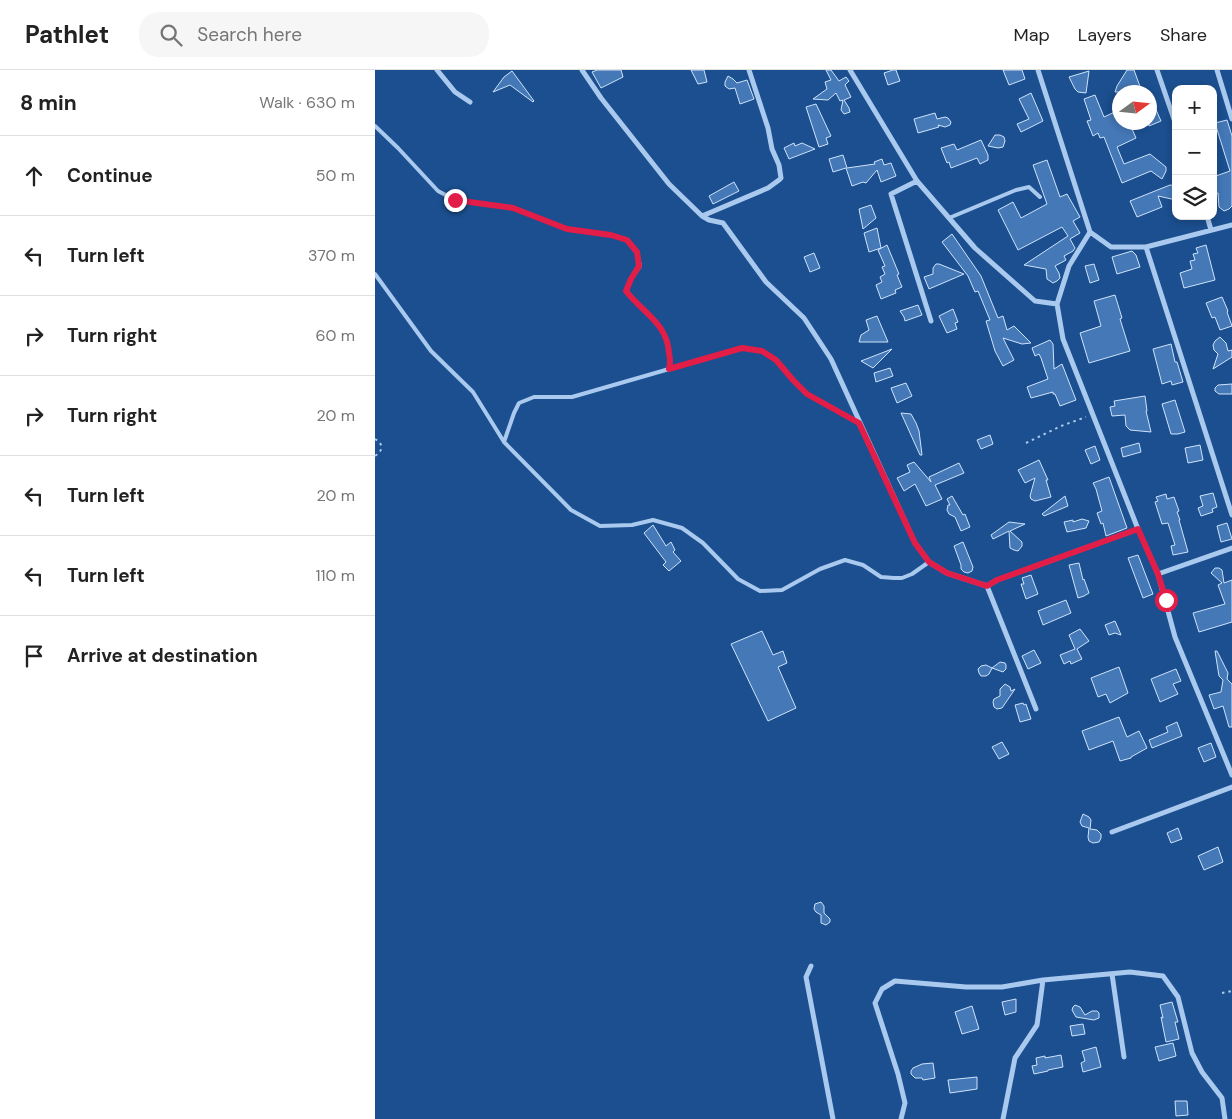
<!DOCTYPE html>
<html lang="en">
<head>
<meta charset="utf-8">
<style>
  :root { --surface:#fff; --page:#f6f6f6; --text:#222; --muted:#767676; --line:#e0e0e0 }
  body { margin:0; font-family:"DM Sans",sans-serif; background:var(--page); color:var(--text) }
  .controls { position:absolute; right:15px; top:15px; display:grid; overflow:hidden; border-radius:10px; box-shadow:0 2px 8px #0003 }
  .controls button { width:45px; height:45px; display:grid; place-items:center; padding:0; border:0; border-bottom:1px solid var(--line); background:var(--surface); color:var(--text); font:25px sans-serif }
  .compass { position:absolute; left:737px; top:15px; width:45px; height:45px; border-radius:50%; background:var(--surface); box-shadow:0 2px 8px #0003; rotate:75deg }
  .stop { position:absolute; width:15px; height:15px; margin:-11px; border:4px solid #e11d48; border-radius:50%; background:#fff }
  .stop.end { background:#e11d48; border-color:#fff; box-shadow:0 1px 5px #0008 }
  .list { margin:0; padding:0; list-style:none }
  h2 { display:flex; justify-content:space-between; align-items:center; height:65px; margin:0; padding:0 20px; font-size:21px }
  h2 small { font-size:16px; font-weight:400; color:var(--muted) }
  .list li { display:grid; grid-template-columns:32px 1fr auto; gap:15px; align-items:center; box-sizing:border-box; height:80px; padding:0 20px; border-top:1px solid var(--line) }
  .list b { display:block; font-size:19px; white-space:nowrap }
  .list em { font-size:16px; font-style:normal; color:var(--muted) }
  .icon { flex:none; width:28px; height:28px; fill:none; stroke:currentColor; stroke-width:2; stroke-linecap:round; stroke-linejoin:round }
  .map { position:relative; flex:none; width:857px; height:1049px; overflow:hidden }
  header { display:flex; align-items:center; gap:30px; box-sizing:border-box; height:70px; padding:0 25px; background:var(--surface); border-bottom:1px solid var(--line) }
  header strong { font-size:24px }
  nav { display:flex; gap:28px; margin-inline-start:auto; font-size:18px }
  .search { width:350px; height:45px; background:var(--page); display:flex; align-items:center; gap:12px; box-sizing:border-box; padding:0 18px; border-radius:20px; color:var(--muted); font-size:19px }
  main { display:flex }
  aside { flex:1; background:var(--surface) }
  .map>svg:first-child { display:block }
  .building { fill:#4478b7; stroke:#cfe3fa }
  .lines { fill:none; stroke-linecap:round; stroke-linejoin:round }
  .path { stroke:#a9c9ee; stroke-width:2; stroke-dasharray:2.5 4; stroke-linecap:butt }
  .service { stroke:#a9c9ee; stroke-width:4 }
  .minor { stroke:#a9c9ee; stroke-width:5 }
  .route { stroke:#e11d48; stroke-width:6 }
</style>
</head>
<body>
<header>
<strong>Pathlet</strong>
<div class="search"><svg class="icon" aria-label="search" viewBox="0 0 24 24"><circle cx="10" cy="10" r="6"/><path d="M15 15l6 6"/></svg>Search here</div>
<nav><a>Map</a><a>Layers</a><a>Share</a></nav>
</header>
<main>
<aside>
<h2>8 min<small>Walk · 630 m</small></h2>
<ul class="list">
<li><svg class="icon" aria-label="ahead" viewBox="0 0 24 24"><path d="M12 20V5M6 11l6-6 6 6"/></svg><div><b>Continue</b></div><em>50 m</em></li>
<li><svg class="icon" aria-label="left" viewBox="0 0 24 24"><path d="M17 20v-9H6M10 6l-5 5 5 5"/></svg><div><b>Turn left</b></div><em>370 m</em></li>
<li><svg class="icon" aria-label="right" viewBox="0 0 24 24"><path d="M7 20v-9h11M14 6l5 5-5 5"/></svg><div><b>Turn right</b></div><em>60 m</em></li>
<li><svg class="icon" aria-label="right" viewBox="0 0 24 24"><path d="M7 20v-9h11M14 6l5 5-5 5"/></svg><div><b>Turn right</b></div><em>20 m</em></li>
<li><svg class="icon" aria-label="left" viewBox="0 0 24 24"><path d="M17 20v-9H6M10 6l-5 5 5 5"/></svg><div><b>Turn left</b></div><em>20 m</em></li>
<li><svg class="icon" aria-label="left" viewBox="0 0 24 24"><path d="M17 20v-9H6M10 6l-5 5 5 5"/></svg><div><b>Turn left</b></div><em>110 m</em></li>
<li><svg class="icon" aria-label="arrive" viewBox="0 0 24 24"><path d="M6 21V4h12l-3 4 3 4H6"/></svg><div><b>Arrive at destination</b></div></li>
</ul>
</aside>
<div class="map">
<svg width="857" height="1049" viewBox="0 0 857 1049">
  <rect width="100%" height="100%" fill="#1b4f8f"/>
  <path class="building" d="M222 0H246L248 7 226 18 217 2Z
    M316 0H329L332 12 323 14Z
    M451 0H456L464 11 471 7 474 11 470 15 476 27 469 30 474 38 475 42 469 44 466 40 468 30 465 31 461 23 453 30 438 29 452 19 450 12 456 10Z
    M518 0H521L525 11 513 15 509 3Z
    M628 0H647L650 9 634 15Z
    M752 0H759L767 22H740L742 16Z
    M137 1 159 31 158 32 135 15 118 22 129 7Z
    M714 1 711 23 703 22 700 19 694 7Z
    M353 6 358 9 362 13 372 10 379 29 365 34 360 18 354 19 350 16V12Z
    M656 23 668 51 646 62 642 54 654 49 644 29Z
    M774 24 786 51 774 56Z
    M720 25 729 47 744 40V52H754L761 68 742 77 749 94 775 84 791 97V101L787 109 776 101 747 113 729 67 725 68 723 63 718 66 712 51 716 50 709 29Z
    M441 34 456 66 451 68 453 74 444 77 431 37Z
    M560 43 562 49 570 47 573 48 576 52 575 55 570 57 563 55 564 57 543 63 539 49Z
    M852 50 857 66V136L854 139 849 141 844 137 843 123 838 125V107L855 101 840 53Z
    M620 65H625L629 67 630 71 628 77 623 78 613 76Z
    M606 70 613 85V90L605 94 602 88 576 98 574 92 572 93 566 78 579 74 582 80Z
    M419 73 420 76 427 73 440 79 414 89 409 78Z
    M468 85 472 98 500 94 499 92 507 89 509 95 516 93 521 106 506 112 502 100 491 113 488 112 477 116 471 98 458 102 454 89Z
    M672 90 685 127 692 124 705 147 698 151 705 163 695 169 700 178 698 181 689 186 691 190 680 196 684 203 685 208 682 211 678 213 672 209 671 199 649 195 693 166 687 157 643 180 623 140 638 132 646 148 672 134 658 95Z
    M359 112 364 121 338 134 334 126Z
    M795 115 801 116V130L783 126 787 137 762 147 755 131Z
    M496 135 501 148 488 159 484 139Z
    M502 158 506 178 494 182 489 163Z
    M577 164 606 206 623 248 628 246 632 260 639 256 656 273 647 274 628 268 639 290 628 296 620 281 611 251 615 250 603 221 600 222 593 206 567 172Z
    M512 175 524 204 522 205 527 217 520 220 521 223 506 229 501 215 507 212 505 207 510 204 507 197 510 196 503 180Z
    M831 175 840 210 809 218 805 203 817 199 815 191 820 190 818 184 823 183 821 178Z
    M757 181 761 185 765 197 742 204 737 187Z
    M439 183 445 198 435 202 429 187Z
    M561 194H564L589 204 554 219 549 207 558 204V198Z
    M719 194 724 210 715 213 710 196Z
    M740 225 747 248 745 249 755 281 714 293 705 263 726 256 719 231Z
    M847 227 853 241 852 242 857 256 845 260 840 247 837 248 831 233Z
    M543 235 547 245 530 251 529 247 525 241Z
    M578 239 583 252 580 253 582 259 572 263 564 246Z
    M502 246 513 272H484L486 265 494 260 491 250Z
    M845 267 851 273 853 281 857 280V287L838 299 843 284 839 280 838 275 840 271Z
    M675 270 678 274 679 299 687 294 701 330 685 336 680 324H678V322L656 328 652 317 673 309 666 288 664 284 660 286 657 278Z
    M796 274 800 292H802L808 312 797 315 796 311 787 314 778 279Z
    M517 279 498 298 486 291Z
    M515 298 518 306 501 312 499 303Z
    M531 313 537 326 522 333 516 318Z
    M857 314V324H844L840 321V318L843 315Z
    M770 326 772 341H771L776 362 755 360 751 356 750 345 737 346 735 337 740 336 739 331Z
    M800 330 810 362 803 364H796L787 334Z
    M526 343 536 344 541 353 544 361 547 385H545Z
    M615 365 618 374 606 379 602 370Z
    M764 373 766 382 748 387 746 378Z
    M825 375 828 390 813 393 810 378Z
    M720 376 725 390 716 394 710 380Z
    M664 390 673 410H671L676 427 660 431 656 429 655 426 660 408 650 413 643 400Z
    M539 392 556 412 554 407 584 393 589 403 560 415 567 429 551 436 540 414 529 421 522 408 535 402 532 395Z
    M734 407 752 458 731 466 728 453 726 454 722 443 727 441 721 419 718 413Z
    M838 423 842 437 837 439 838 442 826 446 823 438 828 436 825 426Z
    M791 424 792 429 799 427 804 441 802 442 805 450H804L813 482 798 485 796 476 800 475 793 453 787 454 780 432 783 431 781 427Z
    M577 426 588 445 590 444 595 457 586 461 580 447 574 444 572 440 573 435H575L572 429Z
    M690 426 693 436 669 446 667 444Z
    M707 449 714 451 711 458 692 462 689 452 698 450V452Z
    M634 452 650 454 635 461 647 472V476L643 481 639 480 635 478 634 461 618 469 616 465Z
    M852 453 857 469 846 472 842 456Z
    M278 455 291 476 296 472 300 480 298 482 306 491 294 501 288 495 291 492 269 463Z
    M588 472 598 497 597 501 593 503 589 502 586 499V495L579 476Z
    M763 485 778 524 768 528 753 488Z
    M704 493 708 510 709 509 714 523 709 526 703 528 694 495Z
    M840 498H844L847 500 849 513 857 510V552L824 562 818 543 850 534 843 515 847 513 836 503Z
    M656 505 663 524 651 529 646 514H649L647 508Z
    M691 530 696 543 668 555 663 541Z
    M740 551 746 565 740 563 734 565 730 555Z
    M705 559 714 571 702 579 707 589 696 594 695 591 689 594 685 585 700 579 694 565Z
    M387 561 398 585 408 581 412 593 403 597 421 638 393 651 356 574Z
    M659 580 666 593 653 599 647 586Z
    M840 581H842L853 603 852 609 857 614V657H854L848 636 839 639 834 625 846 622 848 610 844 606Z
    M625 592 630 593 631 595V599L628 602 617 598 614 604 611 606H606L604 603 603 599 606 596 611 595 617 598Z
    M744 597 753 623 735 633 731 624 723 627 716 608Z
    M801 599 806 611 798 614 803 624 785 632 776 609Z
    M630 614 635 617 636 621 640 619 627 638 622 639 619 637 618 632 619 629 625 626V619Z
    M648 633 649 635 651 634 656 649 645 652 640 635Z
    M744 647 752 667 764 661 772 678 756 687V688L745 691 738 671 714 680 707 661Z
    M802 652 807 666 777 678 774 670 793 662 791 657Z
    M627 672 634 684 624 689 617 677Z
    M836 673 841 687 829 692 823 678Z
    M708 744 714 747 716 750 715 759 722 760 726 764V768L724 772 718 773 714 771 713 767 714 758 707 756 705 752Z
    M803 758 807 769 796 773 792 763Z
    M843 777 848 792 829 800 823 786Z
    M446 832 449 836V843L455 849V852L451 855 446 853V845L441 842 439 839 440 834Z
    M641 929V942L630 945 627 932Z
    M797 932 803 952H800L804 969 791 972 786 947 788 948 785 935Z
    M700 935 705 937 710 945 717 941H722L724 943V948L719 950 701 947 697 940 698 937Z
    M597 936 604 959 587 964 580 942Z
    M708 954 710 964 697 966 695 956Z
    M798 973 801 986 784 991 780 977Z
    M721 977 726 997 708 1002 706 993 710 991 707 981Z
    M686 985 688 997 673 1000V1001L659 1004 657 996 662 995 661 988 670 986V988Z
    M558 993 560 1008 548 1010 547 1008H540L536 1004V1001L538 998 547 994Z
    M602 1007V1019L575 1023 573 1010Z
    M800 1031H812L813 1045 801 1046Z"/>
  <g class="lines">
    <path class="path" d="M0 369C9 374 8 381 0 386
      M651 373 686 356 711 347
      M847 923 857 921"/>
    <path class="service" d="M0 56 23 78 63 121 80 130 137 138 192 159 236 165 252 170 262 183 265 196 256 209 251 221C268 243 292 253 294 283 295 288 296 293 294 299
      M574 148 641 120 654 117 665 127
      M0 204 56 281 98 322 129 372 196 440 225 456 257 455 278 450 307 458 328 473 363 509 385 521 407 520 445 499 470 490 488 495 506 507 519 508H527L537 504 554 492
      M129 372 139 343 144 333 159 327H197L367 278 387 281 401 290 418 310 432 324 484 353"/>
    <path class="minor" d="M62 0 80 22 95 32
      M207 0 226 28 294 114 327 146 334 150 348 153 391 212 429 248 456 289 540 473 554 492 572 503 612 516 622 510 763 459
      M475 0 542 111 600 178 660 231 682 234
      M663 0 715 162 694 196 682 234 688 269 763 459 783 504 800 567 857 705
      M782 0 801 55
      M842 0 857 49
      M542 111 516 124 556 251
      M327 146 393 118 404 110 406 108 404 95 397 79 393 58 374 0
      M832 146 836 160
      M715 162 736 177H771L857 155
      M771 177 857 445
      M783 504 857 478
      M612 516 661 639
      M737 762 857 717
      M436 896 431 907 458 1049
      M737 904 749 987
      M526 1049 530 1033 523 1004 500 933 507 919 520 911 591 917H627L668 910 755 902 788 906 803 927 817 983 827 1002 847 1028 850 1049
      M628 1049 640 988 662 955 668 910"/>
  </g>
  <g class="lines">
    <path class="route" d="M80 130 138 138 192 159 236 165 252 170 262 182 264 196 256 209 251 221C268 243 292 253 294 283 295 288 296 293 294 299L367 278 387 281 401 290 418 310 432 324 484 353 540 473 554 492 572 503 612 516 622 510 763 459 783 504 791 530"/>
  </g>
</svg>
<div class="controls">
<button>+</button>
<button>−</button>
<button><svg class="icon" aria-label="layers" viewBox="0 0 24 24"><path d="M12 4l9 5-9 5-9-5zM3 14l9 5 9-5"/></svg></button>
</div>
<svg class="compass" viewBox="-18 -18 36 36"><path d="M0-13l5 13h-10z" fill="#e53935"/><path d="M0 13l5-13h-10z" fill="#767676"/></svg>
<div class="stop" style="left:791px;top:530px"></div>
<div class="stop end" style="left:80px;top:130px"></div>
</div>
</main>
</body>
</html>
